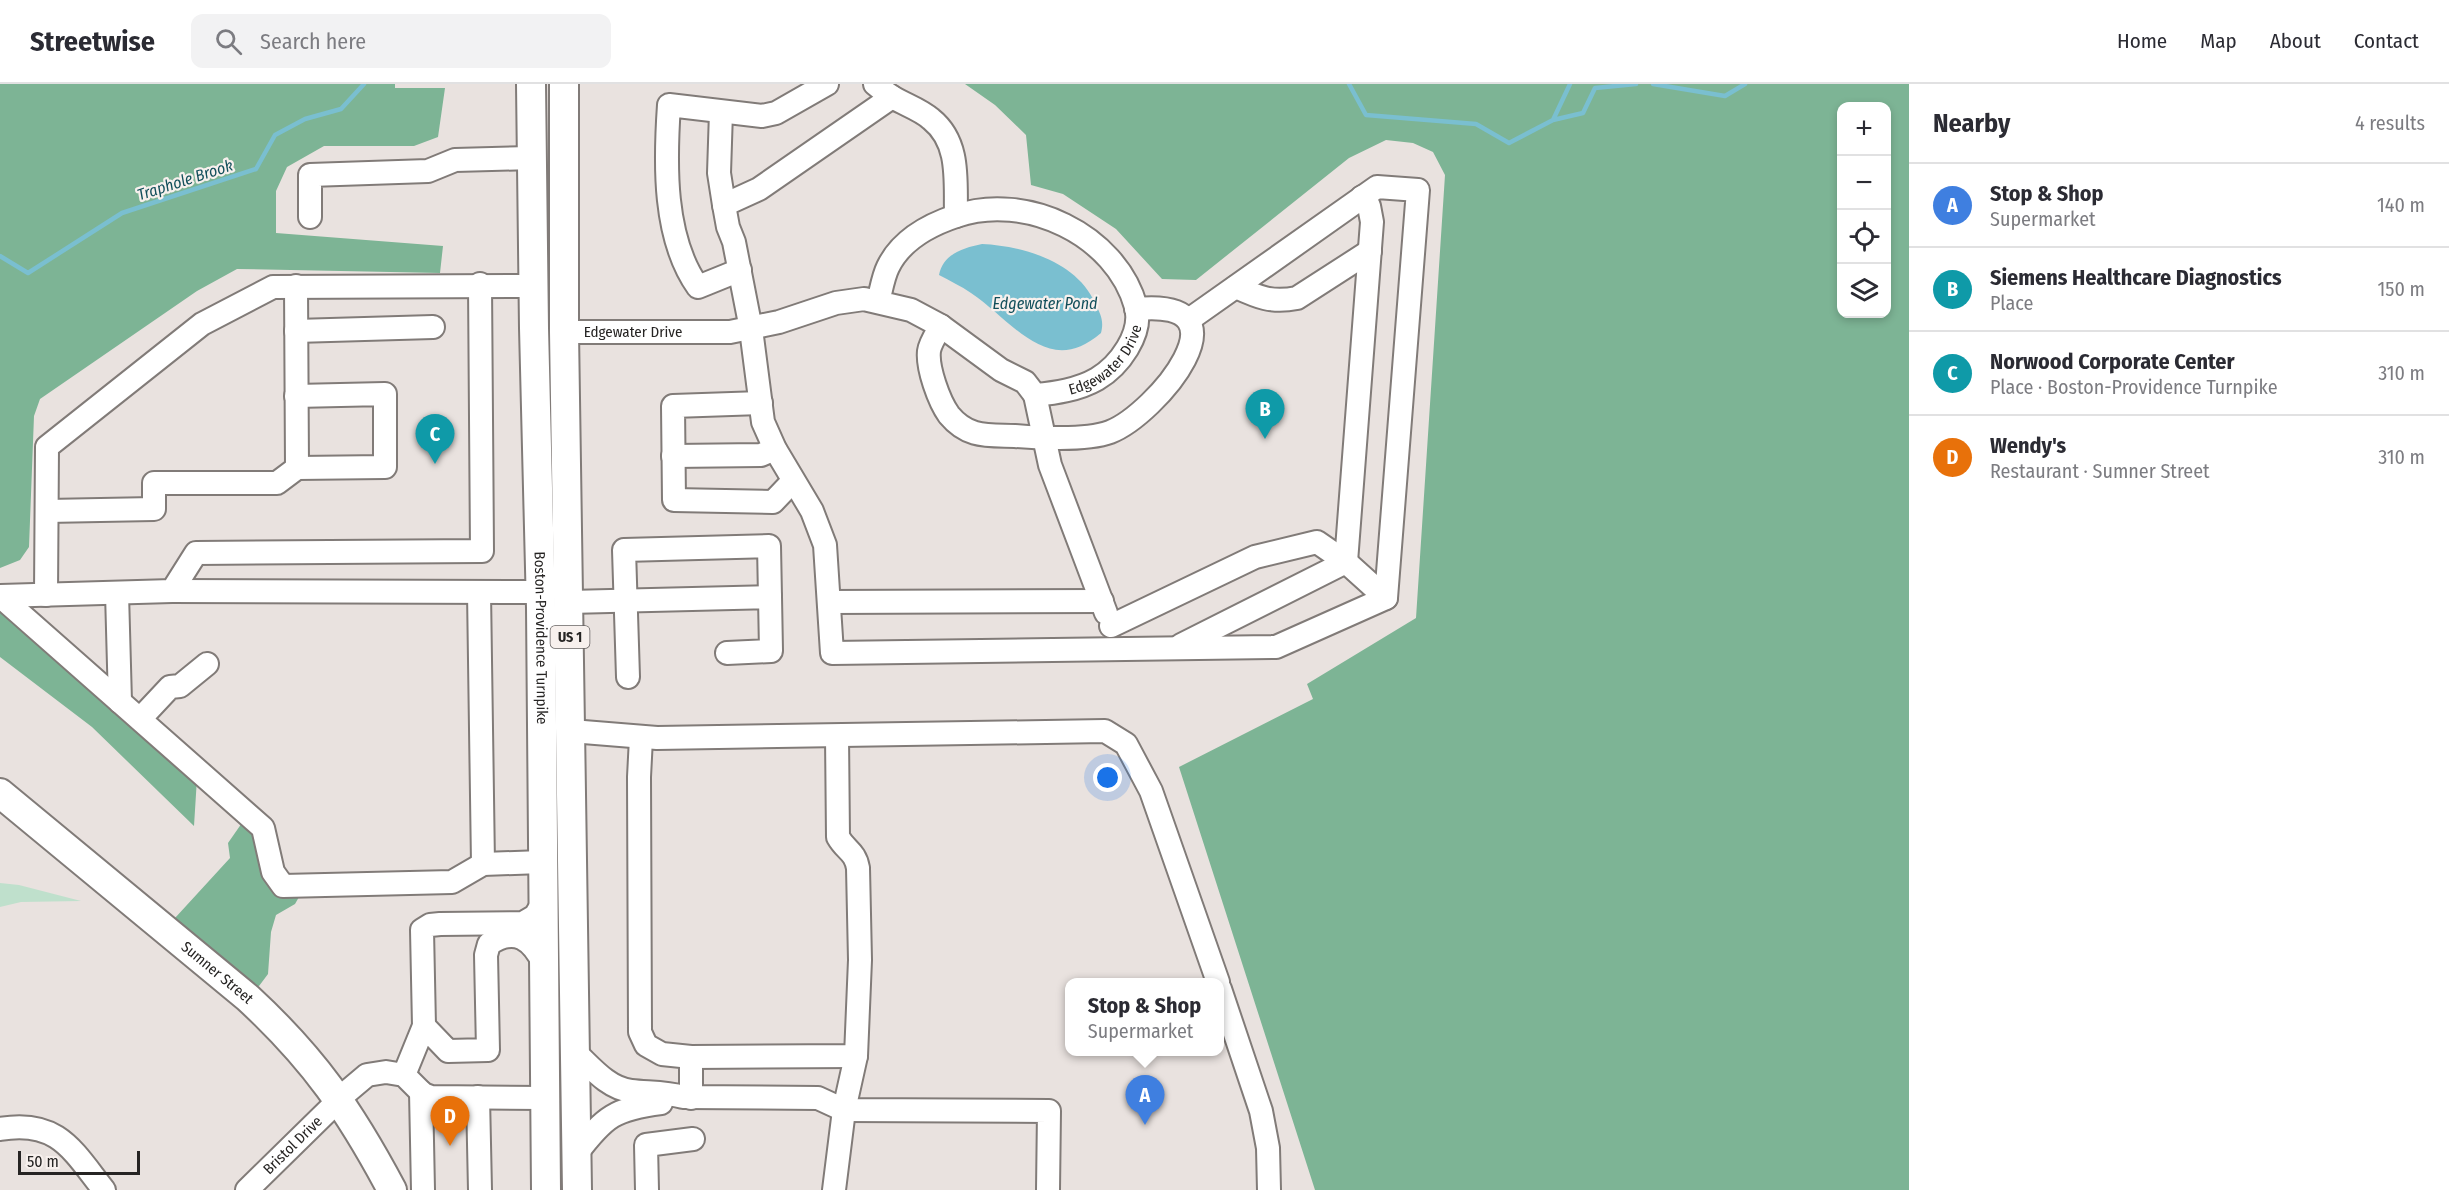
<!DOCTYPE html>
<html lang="en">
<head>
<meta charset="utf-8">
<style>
  :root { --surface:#fff; --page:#f2f2f3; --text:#2b2b33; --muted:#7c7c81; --line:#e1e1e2; --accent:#aa164b }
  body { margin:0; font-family:"Fira Sans Condensed",sans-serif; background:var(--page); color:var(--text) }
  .controls { position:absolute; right:18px; top:18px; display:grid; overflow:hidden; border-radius:12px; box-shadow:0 3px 9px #0003 }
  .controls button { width:54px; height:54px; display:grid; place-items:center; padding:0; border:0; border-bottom:2px solid var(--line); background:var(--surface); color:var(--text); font:30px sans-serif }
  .scale { position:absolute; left:18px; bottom:15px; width:122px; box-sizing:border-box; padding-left:6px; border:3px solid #262423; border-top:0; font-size:16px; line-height:21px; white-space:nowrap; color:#262423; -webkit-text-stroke:4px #f7f0ed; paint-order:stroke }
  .you { position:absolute; left:1108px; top:694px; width:21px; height:21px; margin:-15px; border:4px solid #fff; border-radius:50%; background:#1a73e8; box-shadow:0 0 0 9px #1a73e833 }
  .badge { display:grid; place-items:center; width:39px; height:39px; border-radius:50%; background:var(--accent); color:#fff; font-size:20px; font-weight:700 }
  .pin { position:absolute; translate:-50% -50px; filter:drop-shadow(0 2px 3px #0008) }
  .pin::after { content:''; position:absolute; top:32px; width:21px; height:18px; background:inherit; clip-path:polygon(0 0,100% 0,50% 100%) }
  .popup { position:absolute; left:1065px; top:894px; width:159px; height:78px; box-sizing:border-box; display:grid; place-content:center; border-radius:12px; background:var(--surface); filter:drop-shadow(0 2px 4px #0005); font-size:20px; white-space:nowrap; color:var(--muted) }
  .popup b { font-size:22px; color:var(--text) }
  .popup::after { content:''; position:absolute; left:50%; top:100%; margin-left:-12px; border:12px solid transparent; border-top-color:var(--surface) }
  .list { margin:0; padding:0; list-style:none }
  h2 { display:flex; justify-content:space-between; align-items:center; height:78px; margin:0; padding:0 24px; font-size:26px }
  h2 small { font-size:20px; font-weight:400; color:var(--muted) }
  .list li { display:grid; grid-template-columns:39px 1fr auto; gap:18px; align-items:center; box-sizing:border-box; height:84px; padding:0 24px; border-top:2px solid var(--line) }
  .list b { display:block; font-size:22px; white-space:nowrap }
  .list p { margin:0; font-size:20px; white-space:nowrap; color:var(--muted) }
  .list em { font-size:20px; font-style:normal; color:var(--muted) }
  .icon { flex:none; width:33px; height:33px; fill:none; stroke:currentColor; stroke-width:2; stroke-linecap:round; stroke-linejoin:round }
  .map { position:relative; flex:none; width:1909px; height:1106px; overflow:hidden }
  header { display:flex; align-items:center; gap:36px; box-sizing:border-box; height:84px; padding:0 30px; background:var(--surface); border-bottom:2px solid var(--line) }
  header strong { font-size:28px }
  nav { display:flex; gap:33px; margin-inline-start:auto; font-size:21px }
  .search { width:420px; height:54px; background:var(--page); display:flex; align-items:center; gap:15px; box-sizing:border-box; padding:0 21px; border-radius:12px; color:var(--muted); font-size:22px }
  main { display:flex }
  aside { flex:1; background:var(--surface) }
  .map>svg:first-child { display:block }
  .green { fill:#bfe0cc }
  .forest { fill:#7db495; fill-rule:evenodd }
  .water { fill:#7abfd0 }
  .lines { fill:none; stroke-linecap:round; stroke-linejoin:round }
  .stream { stroke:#7abfd0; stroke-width:4.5 }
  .minor-casing { stroke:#817b78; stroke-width:26 }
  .major-casing { stroke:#817b78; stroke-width:32 }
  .minor { stroke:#fff; stroke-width:22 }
  .major { stroke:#fff; stroke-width:28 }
  .labels { text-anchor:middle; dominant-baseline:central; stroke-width:4.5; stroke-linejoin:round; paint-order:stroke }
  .shield { fill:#f7f0ed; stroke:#656160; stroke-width:1.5 }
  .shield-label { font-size:14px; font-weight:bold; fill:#262423 }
  .street-label { font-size:15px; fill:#262423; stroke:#f7f0ed }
  .water-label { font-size:16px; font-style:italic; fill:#124f5b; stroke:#f7f0ed }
</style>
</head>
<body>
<header>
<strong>Streetwise</strong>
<div class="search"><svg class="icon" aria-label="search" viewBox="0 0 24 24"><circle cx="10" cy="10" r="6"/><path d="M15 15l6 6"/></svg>Search here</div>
<nav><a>Home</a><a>Map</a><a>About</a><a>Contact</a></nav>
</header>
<main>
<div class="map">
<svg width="1909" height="1106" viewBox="0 0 1909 1106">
  <rect width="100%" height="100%" fill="#e9e2df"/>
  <path class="green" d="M0 799 19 801 81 817 21 818 0 823Z"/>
  <path class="forest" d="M0 0H395V4H445L438 53 414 62H324L287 83 276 107V149L443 162 440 189 237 185 197 207 40 315 34 332 29 463 20 476 0 484Z
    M965 0H1909V1106H1315L1179 683 1313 615 1307 600 1416 534 1445 91 1433 68 1413 59 1386 56 1349 74 1196 196 1162 195 1116 145 1063 110 1031 101 1026 51 995 21ZM1886 22V230H1842V22Z
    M0 527 197 694 194 742 92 643 0 573Z
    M244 736 251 742 284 811 299 813 295 820 276 831 271 848 268 890 259 902 245 903 175 834 230 774 228 759Z"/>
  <path class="water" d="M982 160C1024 162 1077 178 1095 219 1101 231 1104 237 1101 249 1048 295 1013 237 971 209 961 202 950 197 939 191 943 170 963 164 982 160Z"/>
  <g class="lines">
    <path class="stream" d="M1349 0 1366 31 1476 40 1509 59 1553 36 1570 0
      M1653 0 1725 12 1745 0
      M1553 36 1583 29 1595 4 1636 0
      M0 172 28 189 122 129 256 85 275 51 305 35 341 25 364 0"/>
    <g class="minor-casing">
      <g id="minor">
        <path d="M875 0C881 5 887 10 894 14 906 21 921 26 931 35 961 59 955 98 956 132"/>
        <path d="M892 13 759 105 724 121 728 143 734 158 751 245 763 338 775 365 812 427 825 461 832 569 1276 563 1386 514 1418 106 1377 103 1190 235"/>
        <path d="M721 28 719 89 724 121"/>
        <path d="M310 133V91L428 87 455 76 532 74"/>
        <path d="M740 186 698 203C663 154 665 79 669 21L762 32 776 29 827 0"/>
        <path d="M296 202 297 384"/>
        <path d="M1236 203C1258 213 1271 219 1297 214L1370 167"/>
        <path d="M941 242C937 249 930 259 929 267 927 284 939 317 949 331 968 354 987 351 1015 352 1040 354 1086 357 1110 348 1156 330 1254 213 1136 225"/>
        <path d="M296 247 433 243"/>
        <path id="s1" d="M564 248H730L779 238 836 219 864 215 911 226 941 242 1001 286 1025 298 1035 311C1055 309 1078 306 1097 295 1119 282 1143 250 1136 223 1116 150 1025 108 956 132 929 141 901 156 888 183 883 193 881 207 878 218"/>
        <path d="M1035 311 1050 381 1106 529"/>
        <path d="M761 319 673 322 674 416 773 418 793 397"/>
        <path d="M673 372 761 371 775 365"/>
        <path d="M47 427 154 425V399H277L297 384 385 383V310L296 312"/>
        <path d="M172 507 540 508"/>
        <path d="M479 508 483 780"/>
        <path d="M117 509 120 618"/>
        <path d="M46 511 47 363 202 240 273 203 533 202"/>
        <path d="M0 512 172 507 196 469 482 467 480 200"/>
        <path d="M0 512 263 744 273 788 283 802 452 798 483 780 542 778"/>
        <path d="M569 518 770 513 771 567 727 569"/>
        <path d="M829 518 1102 517"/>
        <path d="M1111 542 1255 473 1317 458 1346 478 1386 514"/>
        <path d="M1181 561 1346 478 1372 138 1369 122 1362 113"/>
        <path d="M628 593 624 466 769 462 770 513"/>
        <path d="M140 635 170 603 180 602 207 580"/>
        <path d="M571 647 657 654 1105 647 1126 660 1151 707 1218 898"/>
        <path d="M641 654 639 693 640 948 646 961 662 970 691 973 856 972 860 876 858 784C855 767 846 767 838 753L837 652"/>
        <path d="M1220 905 1261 1027 1268 1064 1269 1106"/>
        <path d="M424 942 422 846 430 841 440 840 523 839 535 832 543 819"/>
        <path d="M576 969C592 984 608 1004 631 1007 648 1009 665 1008 683 1013L818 1014 844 1026 1049 1027 1048 1106"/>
        <path d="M691 973V1014"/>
        <path d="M404 991 424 942 448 967 488 966 486 871 489 860C516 842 532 856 544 880"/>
        <path d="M421 1008 423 1106"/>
        <path d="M478 1013 480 1106"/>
        <path d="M0 1045C58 1035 73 1067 104 1106"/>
        <path d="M577 1069C605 1032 615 1025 661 1019"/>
        <path id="s2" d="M247 1106 348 1007 367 991 386 988 404 991 423 1010 431 1013 544 1014"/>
        <path d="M647 1106 646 1061 693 1055"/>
        <path d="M834 1106 844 1026 856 972"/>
      </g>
    </g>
    <g class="major-casing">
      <g id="major">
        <path id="s3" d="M531 0 534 244 541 524 546 1106"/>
        <path d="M564 0V248L577 1106"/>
        <path id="s4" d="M0 709 248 914C314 975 350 1027 392 1106"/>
      </g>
    </g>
    <use href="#minor" class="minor"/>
    <use href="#major" class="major"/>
  </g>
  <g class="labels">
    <rect class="shield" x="550.5" y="542" width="39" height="22" rx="4.5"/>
    <g class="shield-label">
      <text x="570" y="553">US 1</text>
    </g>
    <g class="street-label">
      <text stroke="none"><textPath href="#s1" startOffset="69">Edgewater Drive</textPath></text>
      <text stroke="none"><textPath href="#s1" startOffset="588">Edgewater Drive</textPath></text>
      <text stroke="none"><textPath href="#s3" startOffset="554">Boston-Providence Turnpike</textPath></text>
      <text stroke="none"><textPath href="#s4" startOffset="282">Sumner Street</textPath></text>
      <text stroke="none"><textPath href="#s2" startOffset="64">Bristol Drive</textPath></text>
    </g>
    <g class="water-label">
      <text transform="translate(185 96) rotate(-18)">Traphole Brook</text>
      <text x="1045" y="219">Edgewater Pond</text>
    </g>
  </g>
</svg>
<div class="controls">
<button>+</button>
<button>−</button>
<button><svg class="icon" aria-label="locate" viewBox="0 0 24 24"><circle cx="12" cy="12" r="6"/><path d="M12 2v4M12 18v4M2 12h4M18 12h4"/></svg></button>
<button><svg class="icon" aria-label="layers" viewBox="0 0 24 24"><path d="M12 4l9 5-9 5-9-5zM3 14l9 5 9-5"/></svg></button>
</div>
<div class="scale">50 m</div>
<div class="you"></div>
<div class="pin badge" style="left:1145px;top:1041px;background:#3f7fe0">A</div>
<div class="popup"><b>Stop &amp; Shop</b>Supermarket</div>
<div class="pin badge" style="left:1265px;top:355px;background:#0f9aa8">B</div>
<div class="pin badge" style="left:435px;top:380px;background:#0f9aa8">C</div>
<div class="pin badge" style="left:450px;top:1062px;background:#e8710a">D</div>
</div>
<aside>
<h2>Nearby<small>4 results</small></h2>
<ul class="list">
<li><span class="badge" style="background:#3f7fe0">A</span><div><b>Stop &amp; Shop</b><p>Supermarket</p></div><em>140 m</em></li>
<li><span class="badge" style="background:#0f9aa8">B</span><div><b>Siemens Healthcare Diagnostics</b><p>Place</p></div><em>150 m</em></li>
<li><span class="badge" style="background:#0f9aa8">C</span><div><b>Norwood Corporate Center</b><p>Place · Boston-Providence Turnpike</p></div><em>310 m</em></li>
<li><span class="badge" style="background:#e8710a">D</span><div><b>Wendy's</b><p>Restaurant · Sumner Street</p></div><em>310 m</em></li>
</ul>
</aside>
</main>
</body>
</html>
